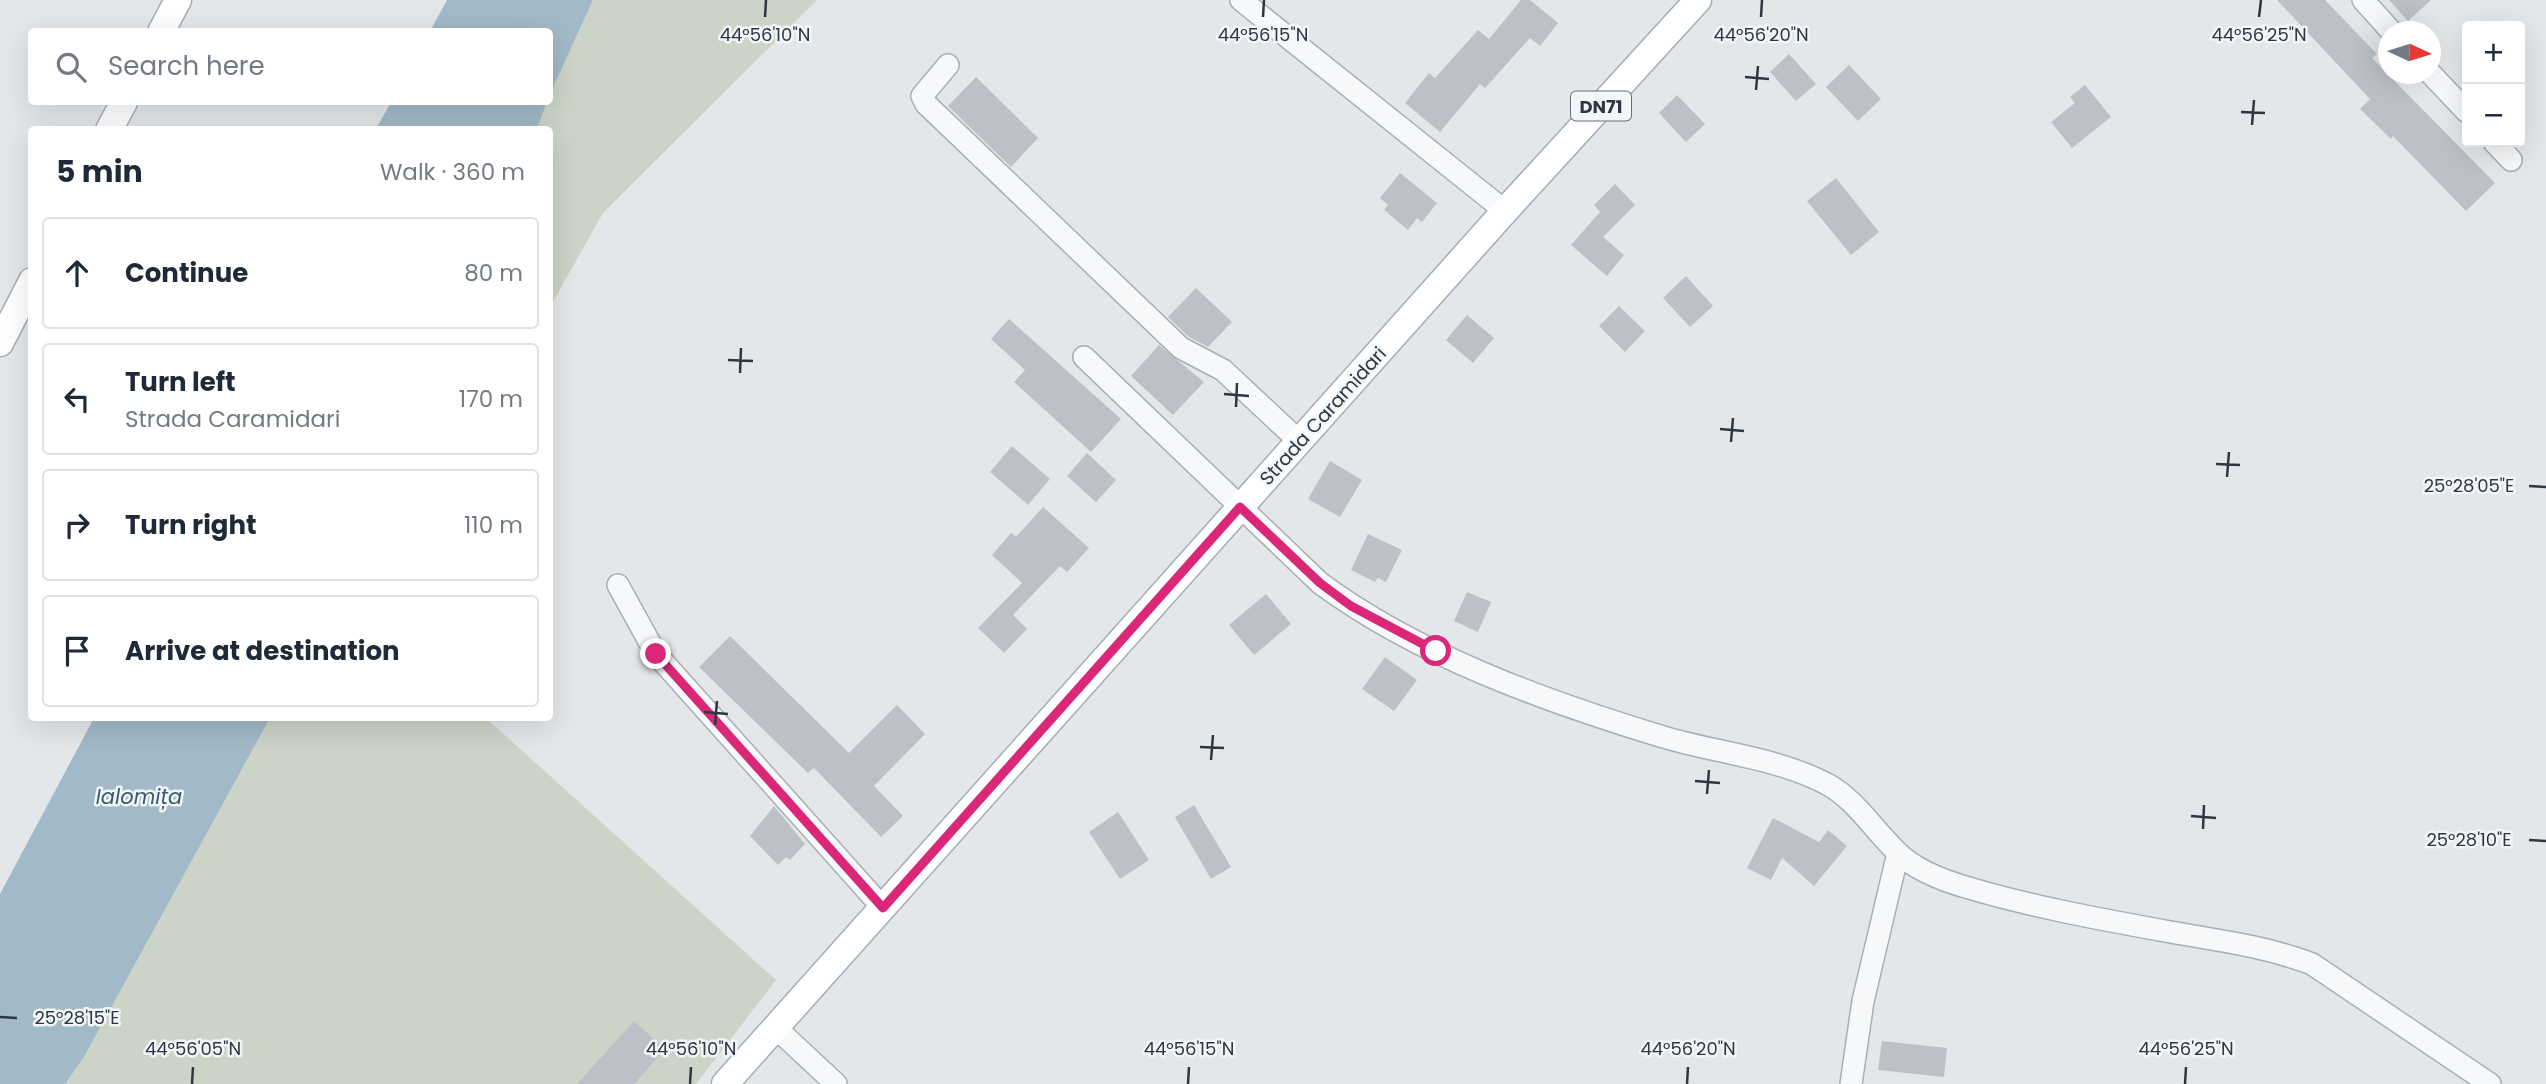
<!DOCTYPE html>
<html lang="en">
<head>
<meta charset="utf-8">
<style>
  :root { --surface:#fff; --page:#f6f6f7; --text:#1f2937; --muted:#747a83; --line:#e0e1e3 }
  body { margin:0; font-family:Poppins,sans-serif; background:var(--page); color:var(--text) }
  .controls { position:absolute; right:21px; top:21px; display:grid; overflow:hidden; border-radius:7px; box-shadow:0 7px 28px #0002 }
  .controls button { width:63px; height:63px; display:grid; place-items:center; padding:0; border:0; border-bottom:2px solid var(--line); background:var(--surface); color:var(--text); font:35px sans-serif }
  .compass { position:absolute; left:2378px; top:21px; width:63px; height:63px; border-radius:50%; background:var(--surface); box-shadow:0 7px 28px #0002; rotate:94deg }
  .stop { position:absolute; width:21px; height:21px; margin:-16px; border:5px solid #db2777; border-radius:50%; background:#fff }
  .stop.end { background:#db2777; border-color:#fff; box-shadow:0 2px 7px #0008 }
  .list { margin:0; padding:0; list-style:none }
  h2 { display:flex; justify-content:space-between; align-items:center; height:91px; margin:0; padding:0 28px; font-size:30px }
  h2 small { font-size:23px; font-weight:400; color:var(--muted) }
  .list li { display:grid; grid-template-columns:46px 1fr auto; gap:21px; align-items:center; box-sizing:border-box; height:112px; margin:0 14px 14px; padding:0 14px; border:2px solid var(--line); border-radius:7px }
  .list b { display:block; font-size:26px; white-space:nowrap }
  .list p { margin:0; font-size:23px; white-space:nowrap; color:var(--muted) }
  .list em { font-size:23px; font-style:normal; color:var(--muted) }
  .icon { flex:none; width:38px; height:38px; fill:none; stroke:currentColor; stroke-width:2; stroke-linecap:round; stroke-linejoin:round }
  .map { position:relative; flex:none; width:2546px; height:1084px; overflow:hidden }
  .search { position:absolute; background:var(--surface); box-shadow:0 7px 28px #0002; left:28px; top:28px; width:525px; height:77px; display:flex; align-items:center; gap:18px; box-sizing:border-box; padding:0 24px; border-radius:7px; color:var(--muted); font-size:26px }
  .panel { position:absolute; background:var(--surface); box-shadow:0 7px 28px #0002; left:28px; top:126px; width:525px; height:595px; border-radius:7px }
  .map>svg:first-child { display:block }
  .green { fill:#cbd4c6 }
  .water { fill:#a2b9c7 }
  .building { fill:#bbc1c7 }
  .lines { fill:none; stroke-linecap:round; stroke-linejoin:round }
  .minor-casing { stroke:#a9afb4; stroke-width:24 }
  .major-casing { stroke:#a4adb5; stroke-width:29 }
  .minor { stroke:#f6f8f9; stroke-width:21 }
  .major { stroke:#fff; stroke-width:26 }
  .route { stroke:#db2777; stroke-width:9 }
  .ticks { fill:none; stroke:#2d3741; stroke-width:2.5 }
  .labels { text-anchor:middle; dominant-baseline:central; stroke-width:5; stroke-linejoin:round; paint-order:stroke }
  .shield { fill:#f3f6f8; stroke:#687078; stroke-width:2 }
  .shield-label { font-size:18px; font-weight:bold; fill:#2d3741 }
  .street-label { font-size:19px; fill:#2d3741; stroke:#f3f6f8 }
  .water-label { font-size:21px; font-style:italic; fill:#3a5a72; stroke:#f3f6f8 }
  .ticks-label { font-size:18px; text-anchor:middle; fill:#2d3741; stroke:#f3f6f8; stroke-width:5; stroke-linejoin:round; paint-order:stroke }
</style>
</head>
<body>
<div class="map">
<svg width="2546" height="1084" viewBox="0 0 2546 1084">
  <rect width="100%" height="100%" fill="#e4e7ea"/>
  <path class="green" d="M593 0H817L603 213 550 307V130H537L552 88Z
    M270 718H486L776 980 696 1084H65L84 1057Z"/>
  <path class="water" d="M447 0H593L550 94V32L430 31Z
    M391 102H547L537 129H376Z
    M94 718H270L84 1057 65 1084H0V894Z"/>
  <path class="building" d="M1521 0H1530L1558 23 1540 46 1530 38 1485 88 1480 84 1440 132 1405 103 1429 73 1435 78 1478 30 1489 39Z
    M2277 0H2325L2377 54 2372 58 2495 183 2466 211 2393 136 2391 139 2360 109 2370 99Z
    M2389 0H2431L2408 21Z
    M1789 54 1816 84 1796 101 1770 72Z
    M1849 65 1881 99 1858 121 1826 87Z
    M976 77 1038 138 1011 167 948 106Z
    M2085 85 2111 117 2072 148 2051 122 2075 103 2070 97Z
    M1677 95 1705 124 1686 142 1659 113Z
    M1400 173 1437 203 1422 222 1417 218 1408 230 1384 210 1388 205 1380 198Z
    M1836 178 1879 232 1851 255 1807 201Z
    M1615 184 1635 205 1603 237 1624 255 1607 276 1571 245 1600 212 1594 205Z
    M1686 276 1713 306 1690 327 1663 298Z
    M1196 288 1232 322 1208 347 1189 337 1168 317Z
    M1619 306 1645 331 1625 352 1599 326Z
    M1467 315 1494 338 1473 363 1446 340Z
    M1009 319 1121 419 1091 452 1014 382 1025 370 991 339Z
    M1159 345 1204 382 1173 415 1131 376Z
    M1012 446 1050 479 1028 505 990 472Z
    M1087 453 1116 480 1096 502 1067 476Z
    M1330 461 1362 480 1340 517 1308 499Z
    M1043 507 1089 548 1067 572 1060 566 1013 615 1027 629 1004 653 978 628 1022 583 992 555 1011 533 1016 537Z
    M1368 534 1402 550 1386 582 1378 578 1375 582 1351 570Z
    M1467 592 1491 602 1478 632 1454 621Z
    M1266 594 1291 624 1254 655 1229 625Z
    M730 636 849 753 897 705 925 734 874 786 903 816 881 837 814 768 808 773 699 667Z
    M1385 657 1417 680 1394 711 1362 689Z
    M1194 805 1231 867 1211 879 1175 817Z
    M774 806 805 844 790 860 786 857 778 865 750 836Z
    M1118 812 1149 860 1120 879 1089 832Z
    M1773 818 1819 842 1828 830 1847 846 1814 886 1782 858 1771 880 1747 868Z
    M634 1021 665 1049 634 1084H577Z
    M1882 1041 1947 1048 1944 1077 1878 1070Z"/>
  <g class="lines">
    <g class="minor-casing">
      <path id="minor" d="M1241 0 1505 211
        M2363 0 2392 32
        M948 65 922 96 926 104 1181 348 1223 370 1300 442
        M2430 73 2467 112
        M2494 142 2511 160
        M1084 357 1320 583C1417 655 1545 701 1660 736 1715 753 1775 757 1827 784 1856 800 1873 829 1897 852 1915 870 1944 881 1969 888 2033 907 2099 919 2165 931 2215 940 2265 946 2312 964L2490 1084
        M618 585 656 654 883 908
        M776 1028 836 1084
        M1851 1084 1863 1001 1898 853"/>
    </g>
    <g class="major-casing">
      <path id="major" d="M161 32 178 0
        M109 130 124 102
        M0 343 32 281
        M725 1084 1505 211 1698 0"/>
    </g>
    <use href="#minor" class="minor"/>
    <use href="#major" class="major"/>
  </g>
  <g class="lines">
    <path class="route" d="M656 654 883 908 1240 507 1320 583 1351 606 1436 651"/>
  </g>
  <path class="ticks" d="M765 17 766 0M1263 17 1264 0M1761 17 1762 0M2259 17 2261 0M1745 77 1769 79M1756 90 1758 66M2241 112 2265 113M2252 125 2254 100M728 360 753 361M740 373 741 348M1224 394 1249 396M1236 407 1237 383M1720 429 1744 431M1731 442 1733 418M2216 464 2240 465M2227 477 2229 452M2529 486 2546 487M704 712 728 714M715 725 717 701M1200 747 1224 748M1211 760 1213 735M1695 781 1720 783M1707 794 1709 770M2191 816 2216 818M2203 829 2204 805M2529 840 2546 841M0 1017 17 1018M192 1084 193 1067M690 1084 691 1067M1188 1084 1189 1067M1687 1084 1688 1067M2185 1084 2186 1067"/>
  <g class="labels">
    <rect class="shield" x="1571" y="91.5" width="60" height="29" rx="5"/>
    <g class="shield-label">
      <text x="1601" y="106">DN71</text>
    </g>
    <g class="street-label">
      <text transform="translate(1323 416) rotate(-48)">Strada Caramidari</text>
    </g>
    <g class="water-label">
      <text x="139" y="796">Ialomița</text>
    </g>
  </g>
  <g class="ticks-label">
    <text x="765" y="41">44°56'10"N</text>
    <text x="1263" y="41">44°56'15"N</text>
    <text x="1761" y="41">44°56'20"N</text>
    <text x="2259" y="41">44°56'25"N</text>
    <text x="2469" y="492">25°28'05"E</text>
    <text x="2469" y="846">25°28'10"E</text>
    <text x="77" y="1024">25°28'15"E</text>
    <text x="193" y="1055">44°56'05"N</text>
    <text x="691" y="1055">44°56'10"N</text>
    <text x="1189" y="1055">44°56'15"N</text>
    <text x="1688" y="1055">44°56'20"N</text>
    <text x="2186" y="1055">44°56'25"N</text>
  </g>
</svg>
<div class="controls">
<button>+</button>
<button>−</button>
</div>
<svg class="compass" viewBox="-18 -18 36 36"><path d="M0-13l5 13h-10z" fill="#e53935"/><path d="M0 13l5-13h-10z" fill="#747a83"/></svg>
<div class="stop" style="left:1436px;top:651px"></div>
<div class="stop end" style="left:656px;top:654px"></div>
<div class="search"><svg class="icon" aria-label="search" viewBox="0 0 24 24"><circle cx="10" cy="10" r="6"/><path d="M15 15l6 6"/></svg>Search here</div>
<section class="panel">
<h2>5 min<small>Walk · 360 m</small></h2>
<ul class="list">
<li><svg class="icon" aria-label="ahead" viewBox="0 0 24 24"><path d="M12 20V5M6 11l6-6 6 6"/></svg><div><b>Continue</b></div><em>80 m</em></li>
<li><svg class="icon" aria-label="left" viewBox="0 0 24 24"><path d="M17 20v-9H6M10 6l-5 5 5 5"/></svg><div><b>Turn left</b><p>Strada Caramidari</p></div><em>170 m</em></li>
<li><svg class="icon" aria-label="right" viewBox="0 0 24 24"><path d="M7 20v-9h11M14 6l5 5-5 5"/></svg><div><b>Turn right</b></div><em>110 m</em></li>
<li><svg class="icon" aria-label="arrive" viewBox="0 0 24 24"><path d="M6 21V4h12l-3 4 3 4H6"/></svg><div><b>Arrive at destination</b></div></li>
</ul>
</section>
</div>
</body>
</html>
